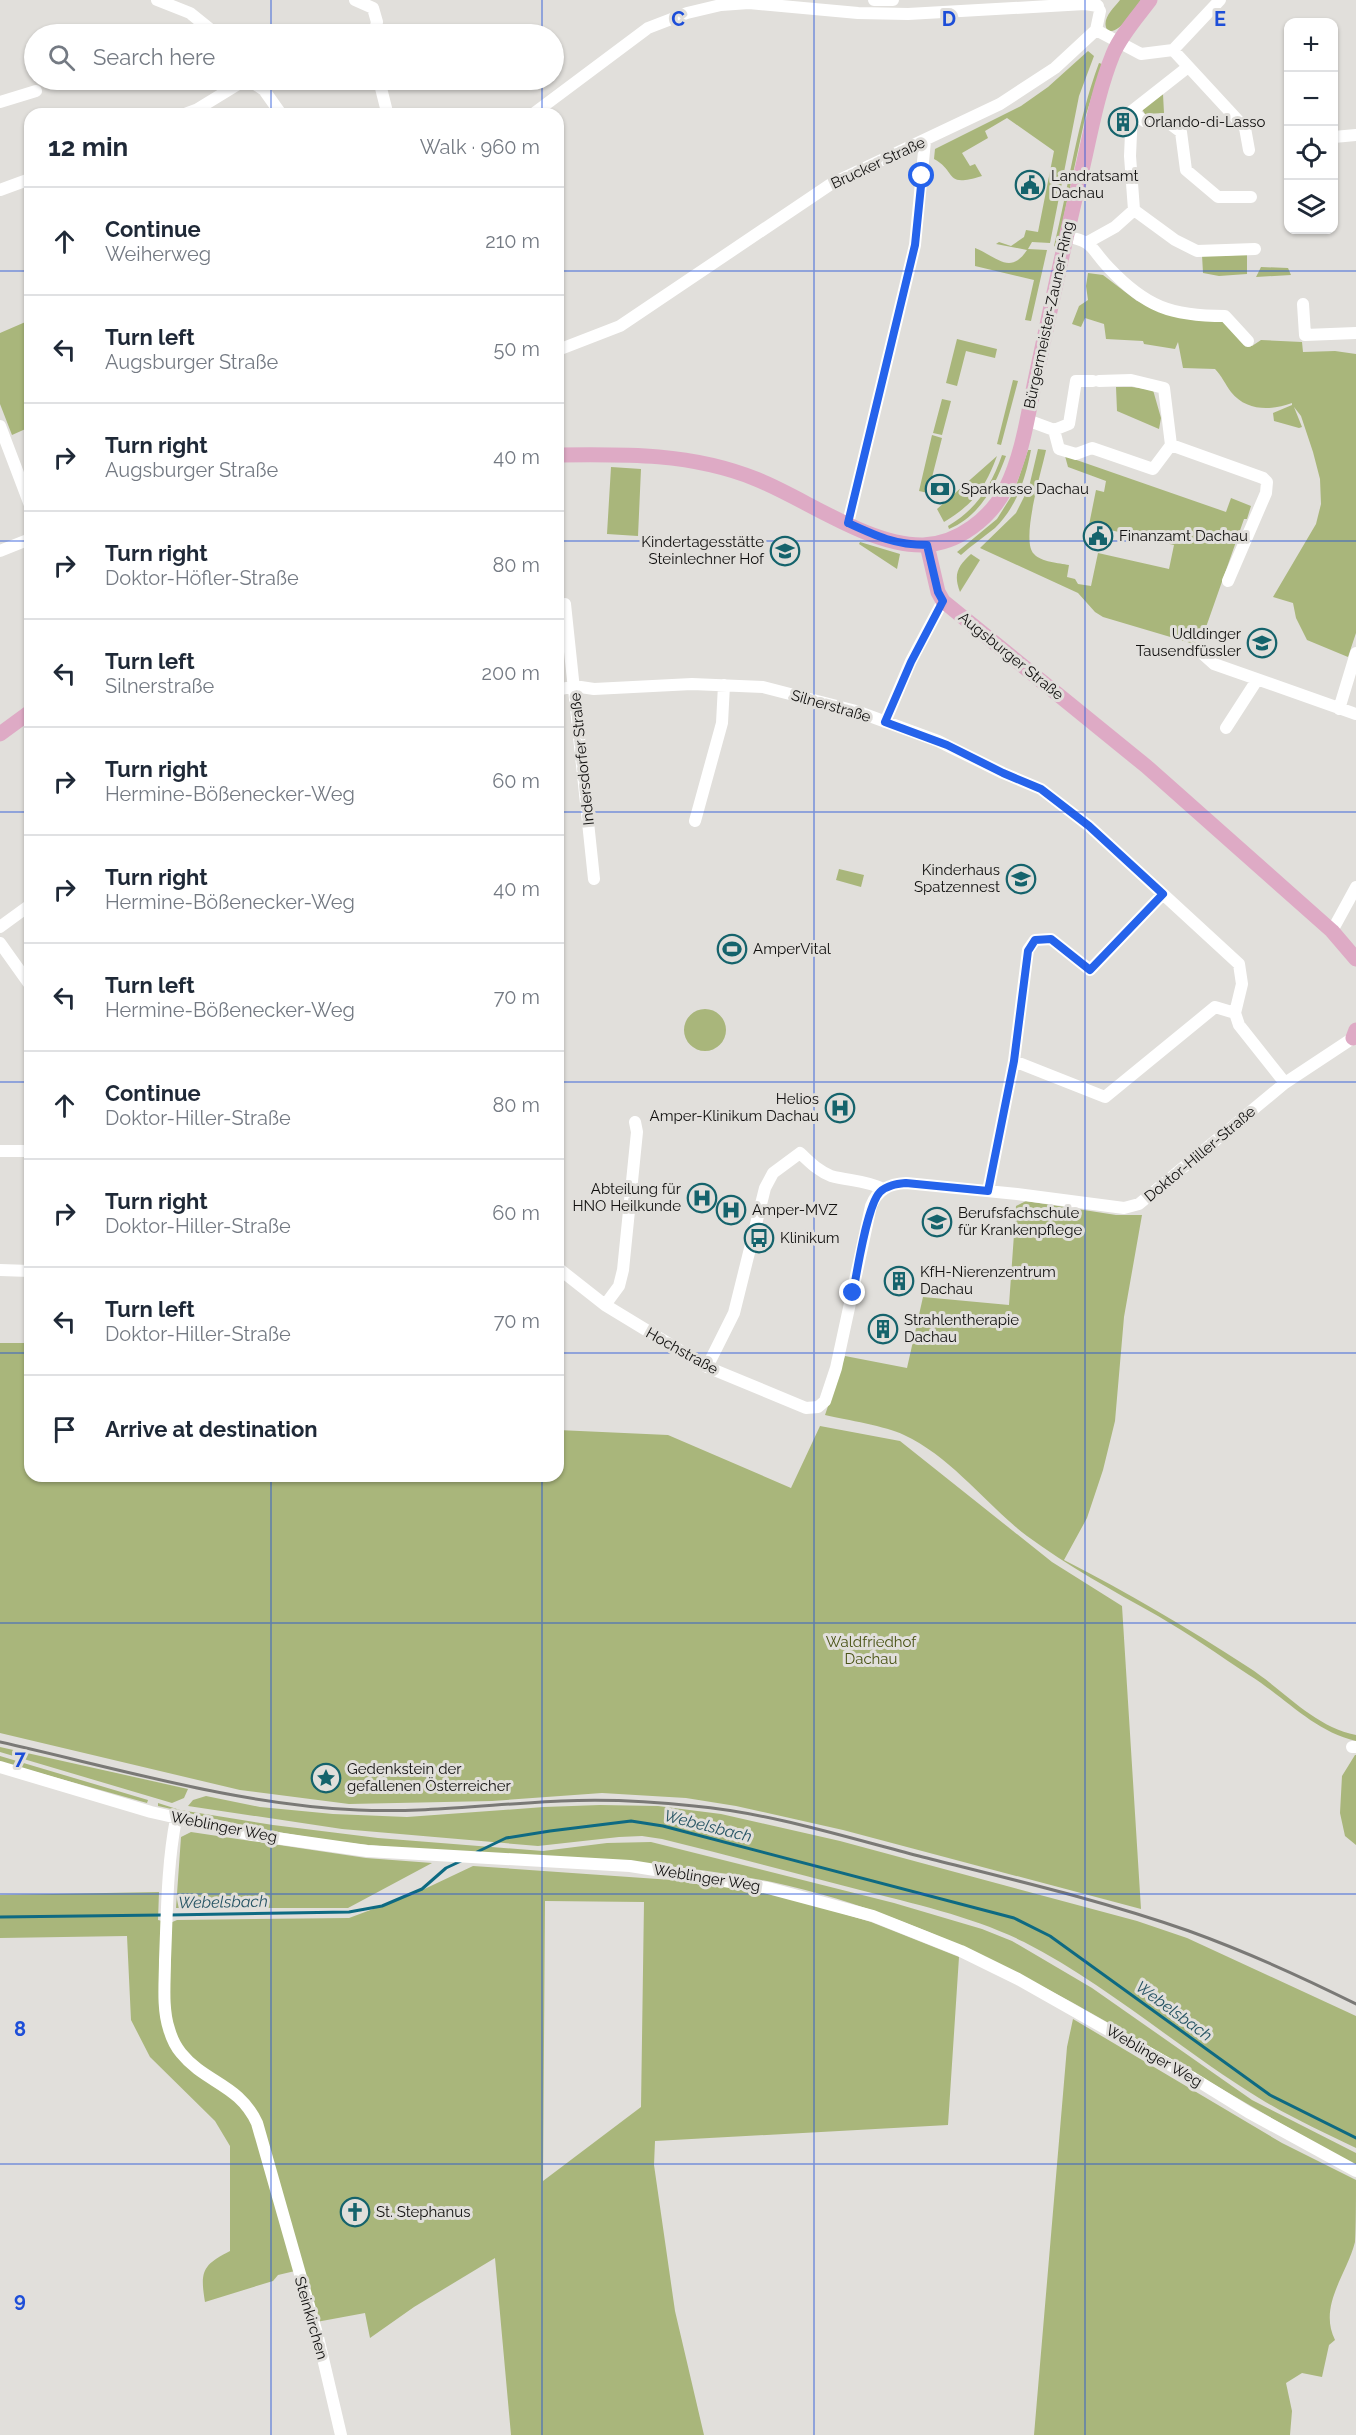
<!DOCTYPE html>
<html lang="en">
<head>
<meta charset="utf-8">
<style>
  :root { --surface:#fff; --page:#f2f2f3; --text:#1f2937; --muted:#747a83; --line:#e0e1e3 }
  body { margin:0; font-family:Raleway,sans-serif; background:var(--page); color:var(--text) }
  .controls { position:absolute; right:18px; top:18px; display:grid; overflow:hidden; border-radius:12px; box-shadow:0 2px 4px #0004 }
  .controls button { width:54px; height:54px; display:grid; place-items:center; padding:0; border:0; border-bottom:2px solid var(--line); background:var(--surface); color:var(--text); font:30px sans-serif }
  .stop { position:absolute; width:18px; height:18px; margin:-14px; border:4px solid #2563eb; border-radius:50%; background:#fff }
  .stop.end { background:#2563eb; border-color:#fff; box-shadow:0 2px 6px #0008 }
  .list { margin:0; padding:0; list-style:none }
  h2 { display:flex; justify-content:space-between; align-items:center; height:78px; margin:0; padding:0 24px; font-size:26px }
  h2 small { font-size:20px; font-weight:400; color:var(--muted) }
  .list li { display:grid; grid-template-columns:39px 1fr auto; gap:18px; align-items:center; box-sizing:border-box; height:108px; padding:0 24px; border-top:2px solid var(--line) }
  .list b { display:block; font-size:22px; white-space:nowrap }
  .list p { margin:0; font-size:20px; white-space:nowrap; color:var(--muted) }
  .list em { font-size:20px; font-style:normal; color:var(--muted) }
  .icon { flex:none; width:33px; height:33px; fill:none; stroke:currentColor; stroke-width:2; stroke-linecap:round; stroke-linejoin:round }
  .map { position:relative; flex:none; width:1356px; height:2435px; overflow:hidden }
  .search { position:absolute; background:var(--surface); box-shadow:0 2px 4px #0004; left:24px; top:24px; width:540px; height:66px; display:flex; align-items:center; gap:15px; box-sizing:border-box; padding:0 21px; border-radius:33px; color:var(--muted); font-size:22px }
  .panel { position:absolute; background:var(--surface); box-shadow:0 2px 4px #0004; left:24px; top:108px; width:540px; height:1374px; border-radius:18px }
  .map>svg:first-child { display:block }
  .green { fill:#a9b67b; fill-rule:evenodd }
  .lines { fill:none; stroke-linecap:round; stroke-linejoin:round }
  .stream { stroke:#0e6a82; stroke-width:3 }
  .minor { stroke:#fff; stroke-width:12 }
  .major { stroke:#deaac5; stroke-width:15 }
  .rail { stroke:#7a7976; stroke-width:3 }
  .route { stroke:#2563eb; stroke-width:8 }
  .grid { fill:none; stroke:#1d4ed8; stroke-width:1.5; stroke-opacity:0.55 }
  .labels { text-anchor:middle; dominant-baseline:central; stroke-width:6; stroke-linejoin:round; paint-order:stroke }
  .poi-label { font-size:15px; fill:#11100f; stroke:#e1dfdb; text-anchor:start }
  .street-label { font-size:15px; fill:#11100f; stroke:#e1dfdb }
  .park-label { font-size:15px; fill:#4a5416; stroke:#e1dfdb }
  .water-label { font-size:16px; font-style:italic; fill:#255363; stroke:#e1dfdb }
  .grid-label { font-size:20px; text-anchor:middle; font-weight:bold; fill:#1d4ed8; stroke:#e1dfdb; stroke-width:6; stroke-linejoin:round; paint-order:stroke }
</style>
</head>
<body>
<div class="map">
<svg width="1356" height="2435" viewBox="0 0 1356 2435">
  <rect width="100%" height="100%" fill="#e1dfdb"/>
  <path class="green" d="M1120 0H1141C1133 10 1122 33 1108 31 1100 20 1113 9 1120 0Z
    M1088 51 1094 56 1079 96 1050 243 1032 242 1028 249 1047 250 1031 321 1025 320 1034 280 975 266V248C996 256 1010 276 1027 250L996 244 999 242 1011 246 1024 237 1026 230 1038 232 1054 151 1007 118 985 131 988 138 962 153 970 166 975 164 982 176C943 188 958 172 934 159L935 149 1021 106 1048 87Z
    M1099 63 1102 64 1085 118 1057 248 1054 246C1069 185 1077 122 1099 63Z
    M1163 94 1164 113 1145 114 1142 109Z
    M1247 254V274L1219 276 1203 273 1202 255 1223 256Z
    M1261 267 1288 268 1291 275 1256 277Z
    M1088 273 1103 275 1137 301 1222 320 1252 346 1261 340 1302 342 1303 352 1335 351 1356 354V633L1348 657 1307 640 1296 618 1293 603 1273 597 1316 524 1321 504 1320 479 1313 452 1301 416 1294 407 1302 427 1299 428 1274 421 1273 413 1292 405V403C1271 411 1246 411 1231 392 1225 384 1222 376 1215 369L1183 368 1178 342 1175 349 1144 344 1143 341 1106 339 1104 324 1085 318 1081 327 1072 324 1079 306 1088 300 1086 286Z
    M30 320V427L12 435 0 404V333Z
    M957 339 997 349 995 358 966 351 957 386 946 383Z
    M1013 380 1018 381 1001 445 997 444Z
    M1116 387H1132L1153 390 1161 418 1159 429 1117 411Z
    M942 399 951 401 942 435 933 433Z
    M932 435 942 438 928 493 919 491Z
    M1038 449 1046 450C1042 470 1020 541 1034 554 1041 562 1059 563 1069 565L1067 577 1075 579 1078 584 1091 586 1098 553 1169 569 1174 545 1089 525 1096 490 1104 492 1106 481 1068 467 1065 456 1226 512 1231 498 1251 506 1247 519H1244L1205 630 1194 644 1103 617 1095 612 1078 593 980 548 1016 513 1029 487Z
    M1028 450H1031C1025 480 1017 506 995 528 984 537 972 545 961 555L957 552 997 519 1014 492Z
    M1002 455 1006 456C995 486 980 516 949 529L948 526C977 509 991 486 1002 455Z
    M997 456C985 488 974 504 944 522L937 509Z
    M611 467 641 469 638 536 607 534Z
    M860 542 900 554 897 569 859 544Z
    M971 554 980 560 960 592C953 574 958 566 971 554Z
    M839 869 864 875 861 887 836 880Z
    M684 1030a21 21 0 1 1 42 0a21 21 0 1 1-42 0Z
    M1026 1201 1116 1215H1142L1124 1317 1115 1421 1103 1470 1087 1518 1064 1560C1127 1592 1188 1628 1248 1667 1284 1690 1313 1726 1356 1735V1741C1313 1731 1286 1698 1249 1675 1219 1655 1189 1634 1158 1616 1113 1591 1068 1566 1027 1536 985 1504 953 1458 904 1435 886 1426 847 1420 825 1415L845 1356 907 1368 923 1297 1009 1305 1016 1206Z
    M0 1343H30V1476H558V1430L668 1435 791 1488 820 1426 900 1441 1052 1562 1122 1606 1141 1909 843 1830 736 1806 686 1798 602 1793 492 1801 349 1804 240 1790 0 1733Z
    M0 1747 188 1789 184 1798 172 1803 0 1752Z
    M1355 1755H1356V1845L1345 1836 1340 1813 1342 1776Z
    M0 1756 148 1800 147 1803 0 1762Z
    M206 1796 260 1807 333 1814 407 1817 544 1807 600 1805 658 1806 721 1814 840 1841 1137 1921 1187 1938 1356 2016V2148C1323 2132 1290 2117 1259 2098 1179 2049 1108 1985 1024 1942 974 1917 915 1904 860 1890 794 1873 728 1855 662 1839L642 1836 619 1837 538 1846 342 1829 188 1806 193 1800Z
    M158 1803 180 1810 273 1825 378 1838 543 1851 607 1843 651 1842 894 1903 982 1929 1012 1941 1092 1988 1252 2100 1356 2153V2165C1165 2064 987 1928 772 1882 637 1854 495 1858 358 1844 290 1837 224 1821 158 1806Z
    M191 1832 366 1858 432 1863 348 1908H176L181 1837Z
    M473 1866 729 1884 805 1902 871 1922 959 1957 948 2125 655 2141 654 2165 675 2311 704 2435H511L495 2258 414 2307 370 2338 365 2313 311 2323 295 2271 278 2275 273 2281 205 2302C200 2272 202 2265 230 2251V2146L215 2121 150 2057 131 2020 127 1936 0 1938V1895L159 1892 158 1920 170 1923 177 1920 349 1918 416 1893ZM545 1901 644 1902 641 2107 543 2181Z
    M1073 2019 1282 2143 1356 2180C1356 2198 1356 2226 1355 2242 1347 2274 1318 2306 1335 2340L1329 2345 1322 2377 1302 2373 1286 2383 1292 2411 1290 2435H1034L1067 2047Z"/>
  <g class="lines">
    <path class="stream" d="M477 1852 506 1838 550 1831 631 1821 663 1826 1014 1918 1050 1936 1270 2095 1356 2138
      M169 1915 349 1912 382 1906 422 1889 446 1868 461 1861
      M0 1917 162 1915"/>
    <path class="minor" d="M157 0 190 13 216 34
      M355 0 373 8 377 22 374 34
      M874 0H893
      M1094 1 1100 11 1096 30
      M1173 50 1245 128 1249 150
      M249 80 264 90 281 114
      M379 80 387 112 381 114
      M0 102 36 91
      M1132 111 1144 121 1169 123 1181 132 1186 170 1218 197H1251
      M185 114 196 110 245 80
      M533 114 648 28 687 13 721 5 749 3 858 13 908 14 1085 4 1098 6
      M1334 137 1356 135
      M0 190 30 179
      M1134 210 1175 240 1197 251 1255 249
      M1066 236C1096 243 1089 247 1109 268 1146 307 1171 316 1225 316L1248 341
      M1088 242 1115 227 1134 210 1130 156 1132 111 1188 67
      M1303 304 1305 335 1356 333
      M558 350 620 326 831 184 1000 104 1055 68 1096 30 1141 54 1173 50 1220 0
      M1093 381H1076L1069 424 1054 430 1059 449 1076 454 1092 448 1153 469 1171 445 1263 478 1267 482 1266 493 1228 581
      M1099 381 1131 380 1164 388 1171 445
      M1027 420 1054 430
      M0 426 30 505
      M848 523 915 245 925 141
      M0 551 30 539
      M558 606 565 604 594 879
      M1204 655 1214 664 1356 714
      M558 690 574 686 594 689 692 684 763 687 856 711 938 741 1003 773 1041 789 1089 826 1239 964 1242 984 1235 1013
      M1339 709 1356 653
      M885 722 911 661 943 601
      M1226 728 1257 680
      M695 821 722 723 724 685
      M0 927 30 905
      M1332 931 1356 887
      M0 943 30 985
      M1235 1013 1239 1025 1285 1083
      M1014 1061 1105 1097 1215 1007 1235 1013
      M0 1151H30
      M988 1191 1014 1061 1028 950 1035 940 1051 939 1090 970 1163 894
      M558 1268 605 1305 707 1367 806 1408 818 1407 825 1401 836 1368 871 1206C878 1189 889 1184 906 1183L1017 1194 1124 1208 1139 1204 1285 1083 1356 1036
      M0 1270 30 1271
      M605 1305 619 1286 623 1270 637 1132 635 1122
      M707 1367 734 1313 765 1188 773 1173 800 1153C810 1162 818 1171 831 1176 849 1181 866 1180 883 1189
      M1352 1747H1356
      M0 1767 151 1812 248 1834 367 1851 630 1866 768 1888 873 1916 961 1951 1018 1979 1193 2078 1248 2112 1356 2171
      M176 1819C167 1865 167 1913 165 1960 165 1981 162 2008 169 2029 171 2036 176 2047 181 2053 205 2083 239 2084 257 2123L318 2337 341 2435"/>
    <path class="major" d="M558 455C626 454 692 453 756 479 806 499 869 546 923 545 958 544 991 518 1006 488 1023 454 1028 413 1036 376 1051 307 1065 239 1082 170 1091 131 1098 91 1113 54 1121 35 1138 16 1150 0
      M927 545 938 592 943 601 1146 766 1332 931 1356 959
      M0 734 30 712
      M1353 1038 1356 1030"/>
    <path class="rail" d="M0 1742C116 1768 239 1805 358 1810 425 1813 493 1804 561 1801 605 1799 649 1801 694 1806 770 1813 845 1837 919 1856 1010 1879 1101 1900 1189 1931 1247 1952 1302 1977 1356 2004"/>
  </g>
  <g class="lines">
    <path class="route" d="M853 1293C857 1272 867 1205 880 1192 887 1185 897 1184 906 1183L988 1191 1014 1061 1028 951 1035 940 1051 939 1090 970 1163 894 1089 826 1041 789 1003 773 947 745 885 722 911 662 943 601 938 592 927 545C895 545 876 536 848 523L915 245 922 176"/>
  </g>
  <path class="grid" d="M271 0V34M542 0V34M814 0V2435M1085 0V2435M271 80V114M542 80V114M0 271H30M558 271H1356M0 541H30M558 541H1356M0 812H30M558 812H1356M0 1082H30M558 1082H1356M0 1353H30M558 1353H1356M271 1476V2435M542 1476V2435M0 1623H1356M0 1894H1356M0 2164H1356"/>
  <defs>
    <g id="building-ring" transform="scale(1.5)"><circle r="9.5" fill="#e1dfdb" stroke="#15636c" stroke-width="1.5"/><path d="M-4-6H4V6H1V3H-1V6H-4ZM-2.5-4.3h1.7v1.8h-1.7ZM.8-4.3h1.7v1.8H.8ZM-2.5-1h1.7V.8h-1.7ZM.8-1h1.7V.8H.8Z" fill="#15636c"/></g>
    <g id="civic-ring" transform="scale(1.5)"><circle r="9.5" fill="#e1dfdb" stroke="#15636c" stroke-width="1.5"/><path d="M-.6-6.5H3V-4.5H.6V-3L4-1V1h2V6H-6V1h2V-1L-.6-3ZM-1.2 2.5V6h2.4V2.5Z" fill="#15636c"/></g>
    <g id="bank-ring" transform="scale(1.5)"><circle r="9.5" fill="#e1dfdb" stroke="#15636c" stroke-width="1.5"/><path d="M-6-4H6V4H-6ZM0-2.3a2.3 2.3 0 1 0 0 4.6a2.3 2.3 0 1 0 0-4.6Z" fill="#15636c"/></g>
    <g id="school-ring" transform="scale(1.5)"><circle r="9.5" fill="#e1dfdb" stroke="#15636c" stroke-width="1.5"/><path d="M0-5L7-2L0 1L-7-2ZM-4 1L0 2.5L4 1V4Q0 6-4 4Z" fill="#15636c"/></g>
    <g id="stadium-ring" transform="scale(1.5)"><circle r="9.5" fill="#e1dfdb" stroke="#15636c" stroke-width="1.5"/><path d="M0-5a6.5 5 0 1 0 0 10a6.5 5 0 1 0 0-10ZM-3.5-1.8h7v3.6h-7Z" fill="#15636c"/></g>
    <g id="hospital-ring" transform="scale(1.5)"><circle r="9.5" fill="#e1dfdb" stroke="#15636c" stroke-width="1.5"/><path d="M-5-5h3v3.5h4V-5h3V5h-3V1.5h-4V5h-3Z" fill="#15636c"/></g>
    <g id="bus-ring" transform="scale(1.5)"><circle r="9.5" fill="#e1dfdb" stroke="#15636c" stroke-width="1.5"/><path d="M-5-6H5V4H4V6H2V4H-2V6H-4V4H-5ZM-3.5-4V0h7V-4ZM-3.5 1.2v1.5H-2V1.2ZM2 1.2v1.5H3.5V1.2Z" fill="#15636c"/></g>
    <g id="sight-ring" transform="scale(1.5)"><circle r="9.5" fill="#e1dfdb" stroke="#15636c" stroke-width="1.5"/><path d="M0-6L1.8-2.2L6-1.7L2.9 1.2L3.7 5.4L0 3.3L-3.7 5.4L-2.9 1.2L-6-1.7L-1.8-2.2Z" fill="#15636c"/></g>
    <g id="church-ring" transform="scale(1.5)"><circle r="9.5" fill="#e1dfdb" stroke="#15636c" stroke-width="1.5"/><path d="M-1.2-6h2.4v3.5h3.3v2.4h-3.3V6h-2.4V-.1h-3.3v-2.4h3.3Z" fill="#15636c"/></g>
  </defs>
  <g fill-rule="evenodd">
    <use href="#building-ring" x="1123" y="122"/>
    <use href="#civic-ring" x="1030" y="185"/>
    <use href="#bank-ring" x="940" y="489"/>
    <use href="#civic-ring" x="1098" y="536"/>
    <use href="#school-ring" x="785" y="551"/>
    <use href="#school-ring" x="1262" y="643"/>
    <use href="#school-ring" x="1021" y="879"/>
    <use href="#stadium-ring" x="732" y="949"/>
    <use href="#hospital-ring" x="840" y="1108"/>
    <use href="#hospital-ring" x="702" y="1198"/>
    <use href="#hospital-ring" x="731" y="1210"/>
    <use href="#school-ring" x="937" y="1222"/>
    <use href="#bus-ring" x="759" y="1238"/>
    <use href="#building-ring" x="899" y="1281"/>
    <use href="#building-ring" x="883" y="1329"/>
    <use href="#sight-ring" x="326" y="1778"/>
    <use href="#church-ring" x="355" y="2212"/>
  </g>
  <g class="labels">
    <g class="poi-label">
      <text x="1144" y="122">Orlando-di-Lasso</text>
      <text x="1051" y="176">Landratsamt<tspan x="1051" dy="17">Dachau</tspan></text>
      <text x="961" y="489">Sparkasse Dachau</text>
      <text x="1119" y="536">Finanzamt Dachau</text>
      <text x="764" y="542" text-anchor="end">Kindertagesstätte<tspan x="764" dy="17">Steinlechner Hof</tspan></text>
      <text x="1241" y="634" text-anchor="end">Udldinger<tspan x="1241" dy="17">Tausendfüssler</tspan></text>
      <text x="1000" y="870" text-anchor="end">Kinderhaus<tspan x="1000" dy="17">Spatzennest</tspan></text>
      <text x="753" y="949">AmperVital</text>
      <text x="819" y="1099" text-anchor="end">Helios<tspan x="819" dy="17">Amper-Klinikum Dachau</tspan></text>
      <text x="681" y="1189" text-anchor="end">Abteilung für<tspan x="681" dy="17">HNO Heilkunde</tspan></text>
      <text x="752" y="1210">Amper-MVZ</text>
      <text x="958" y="1213">Berufsfachschule<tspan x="958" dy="17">für Krankenpflege</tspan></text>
      <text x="780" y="1238">Klinikum</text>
      <text x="920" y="1272">KfH-Nierenzentrum<tspan x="920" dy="17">Dachau</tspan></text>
      <text x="904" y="1320">Strahlentherapie<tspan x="904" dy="17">Dachau</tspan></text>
      <text x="347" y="1769">Gedenkstein der<tspan x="347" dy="17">gefallenen Österreicher</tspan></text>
      <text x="376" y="2212">St. Stephanus</text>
    </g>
    <g class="street-label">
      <text transform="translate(878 163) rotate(-25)">Brucker Straße</text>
      <text transform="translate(1049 315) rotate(-78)">Bürgermeister-Zauner-Ring</text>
      <text transform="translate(1011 656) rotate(39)">Augsburger Straße</text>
      <text transform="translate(831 706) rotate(16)">Silnerstraße</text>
      <text transform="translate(582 759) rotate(-96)">Indersdorfer Straße</text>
      <text transform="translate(1200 1154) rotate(-40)">Doktor-Hiller-Straße</text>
      <text transform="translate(682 1351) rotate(29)">Hochstraße</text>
      <text transform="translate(224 1827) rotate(11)">Weblinger Weg</text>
      <text transform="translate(707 1878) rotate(9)">Weblinger Weg</text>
      <text transform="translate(1154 2056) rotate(30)">Weblinger Weg</text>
      <text transform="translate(311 2318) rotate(74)">Steinkirchen</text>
    </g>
    <g class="park-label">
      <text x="871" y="1642">Waldfriedhof<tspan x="871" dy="17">Dachau</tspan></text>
    </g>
    <g class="water-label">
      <text transform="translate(708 1826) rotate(14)">Webelsbach</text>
      <text transform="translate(223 1902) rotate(-1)">Webelsbach</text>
      <text transform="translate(1174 2011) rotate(36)">Webelsbach</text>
    </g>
  </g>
  <g class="grid-label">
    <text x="678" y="26">C</text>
    <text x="949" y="26">D</text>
    <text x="1220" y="26">E</text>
    <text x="20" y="1765">7</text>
    <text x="20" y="2036">8</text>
    <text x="20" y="2307">9</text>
  </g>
</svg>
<div class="controls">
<button>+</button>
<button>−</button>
<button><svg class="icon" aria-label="locate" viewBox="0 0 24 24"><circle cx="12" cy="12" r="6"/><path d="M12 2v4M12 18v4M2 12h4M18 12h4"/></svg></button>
<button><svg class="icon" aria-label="layers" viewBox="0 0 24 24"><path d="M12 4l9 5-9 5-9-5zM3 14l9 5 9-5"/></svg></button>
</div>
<div class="stop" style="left:922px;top:176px"></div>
<div class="stop end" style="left:853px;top:1293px"></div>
<div class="search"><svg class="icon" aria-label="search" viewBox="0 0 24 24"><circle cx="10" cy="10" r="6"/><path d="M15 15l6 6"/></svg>Search here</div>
<section class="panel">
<h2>12 min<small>Walk · 960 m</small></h2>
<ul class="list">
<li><svg class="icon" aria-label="ahead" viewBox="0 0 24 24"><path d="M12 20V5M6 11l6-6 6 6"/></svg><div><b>Continue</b><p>Weiherweg</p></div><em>210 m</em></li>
<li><svg class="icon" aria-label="left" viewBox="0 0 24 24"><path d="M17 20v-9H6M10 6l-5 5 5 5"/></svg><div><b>Turn left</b><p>Augsburger Straße</p></div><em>50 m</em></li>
<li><svg class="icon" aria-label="right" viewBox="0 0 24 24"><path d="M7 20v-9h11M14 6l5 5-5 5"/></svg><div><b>Turn right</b><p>Augsburger Straße</p></div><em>40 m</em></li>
<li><svg class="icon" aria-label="right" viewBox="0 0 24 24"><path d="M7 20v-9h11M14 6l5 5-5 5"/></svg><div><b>Turn right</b><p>Doktor-Höfler-Straße</p></div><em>80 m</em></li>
<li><svg class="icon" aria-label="left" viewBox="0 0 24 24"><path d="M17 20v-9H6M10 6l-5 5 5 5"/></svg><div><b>Turn left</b><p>Silnerstraße</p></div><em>200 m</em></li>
<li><svg class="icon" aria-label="right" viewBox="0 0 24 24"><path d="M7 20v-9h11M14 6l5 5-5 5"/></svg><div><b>Turn right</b><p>Hermine-Bößenecker-Weg</p></div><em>60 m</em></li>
<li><svg class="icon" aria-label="right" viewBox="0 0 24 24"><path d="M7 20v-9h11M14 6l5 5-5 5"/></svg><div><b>Turn right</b><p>Hermine-Bößenecker-Weg</p></div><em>40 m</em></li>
<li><svg class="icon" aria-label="left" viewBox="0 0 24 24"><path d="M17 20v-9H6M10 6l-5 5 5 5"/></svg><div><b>Turn left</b><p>Hermine-Bößenecker-Weg</p></div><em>70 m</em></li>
<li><svg class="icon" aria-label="ahead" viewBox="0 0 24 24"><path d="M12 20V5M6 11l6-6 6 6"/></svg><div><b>Continue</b><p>Doktor-Hiller-Straße</p></div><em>80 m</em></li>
<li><svg class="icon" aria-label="right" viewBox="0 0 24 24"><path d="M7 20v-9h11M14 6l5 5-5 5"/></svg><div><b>Turn right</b><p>Doktor-Hiller-Straße</p></div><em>60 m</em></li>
<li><svg class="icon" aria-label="left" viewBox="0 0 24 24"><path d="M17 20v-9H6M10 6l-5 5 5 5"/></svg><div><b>Turn left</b><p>Doktor-Hiller-Straße</p></div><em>70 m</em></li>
<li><svg class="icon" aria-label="arrive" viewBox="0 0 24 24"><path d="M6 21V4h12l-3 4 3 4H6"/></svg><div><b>Arrive at destination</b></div></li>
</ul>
</section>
</div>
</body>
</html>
